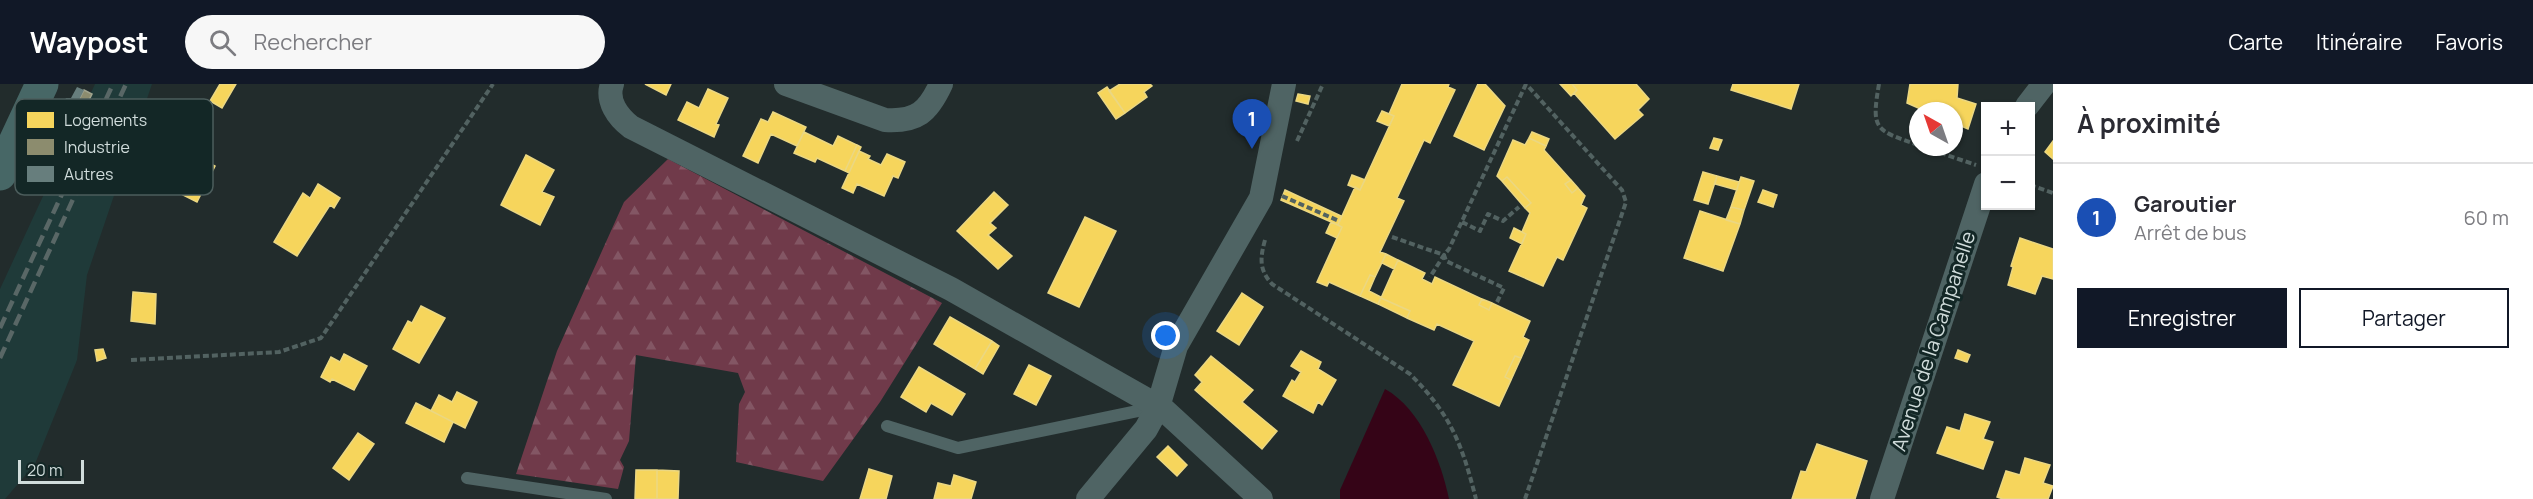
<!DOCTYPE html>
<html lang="fr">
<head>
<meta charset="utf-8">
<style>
  :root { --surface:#fff; --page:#f7f7f7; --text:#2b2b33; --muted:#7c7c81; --line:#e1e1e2; --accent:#111827 }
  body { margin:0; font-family:Manrope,sans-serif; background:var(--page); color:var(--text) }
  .controls { position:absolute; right:18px; top:18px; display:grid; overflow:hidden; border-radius:0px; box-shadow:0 2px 4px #0004 }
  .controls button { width:54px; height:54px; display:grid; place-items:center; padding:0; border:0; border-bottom:2px solid var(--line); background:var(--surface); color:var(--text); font:30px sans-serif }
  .compass { position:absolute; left:1909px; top:18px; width:54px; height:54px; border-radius:50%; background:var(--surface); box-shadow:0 2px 4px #0004; rotate:320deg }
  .scale { position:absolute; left:18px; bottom:15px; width:66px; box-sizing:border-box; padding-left:6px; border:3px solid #d0dcdb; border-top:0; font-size:16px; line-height:21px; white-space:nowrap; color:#d0dcdb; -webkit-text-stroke:4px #132726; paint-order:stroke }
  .you { position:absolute; left:1166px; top:252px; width:21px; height:21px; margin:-15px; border:4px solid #fff; border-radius:50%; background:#1a73e8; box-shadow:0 0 0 9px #1a73e833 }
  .badge { display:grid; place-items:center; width:39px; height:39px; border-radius:50%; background:var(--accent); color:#fff; font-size:20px; font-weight:700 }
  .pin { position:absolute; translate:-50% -50px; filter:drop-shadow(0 2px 3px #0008) }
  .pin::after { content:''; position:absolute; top:32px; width:21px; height:18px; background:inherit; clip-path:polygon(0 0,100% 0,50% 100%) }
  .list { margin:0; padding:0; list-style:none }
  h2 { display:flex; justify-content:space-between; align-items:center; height:78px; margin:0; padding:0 24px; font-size:26px }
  h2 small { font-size:20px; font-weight:400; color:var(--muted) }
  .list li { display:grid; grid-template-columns:39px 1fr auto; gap:18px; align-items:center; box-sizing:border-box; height:108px; padding:0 24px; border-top:2px solid var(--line) }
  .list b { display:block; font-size:22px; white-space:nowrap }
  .list p { margin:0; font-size:20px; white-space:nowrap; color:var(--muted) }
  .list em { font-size:20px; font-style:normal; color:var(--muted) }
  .actions { display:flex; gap:12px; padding:18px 24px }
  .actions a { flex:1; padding:14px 0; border:2px solid var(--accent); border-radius:0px; text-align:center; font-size:21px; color:var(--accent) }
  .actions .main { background:var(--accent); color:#fff }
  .icon { flex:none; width:33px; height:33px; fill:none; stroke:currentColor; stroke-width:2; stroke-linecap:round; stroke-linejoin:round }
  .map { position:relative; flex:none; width:2053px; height:415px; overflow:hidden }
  header { display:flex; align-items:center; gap:36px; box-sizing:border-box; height:84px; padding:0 30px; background:var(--accent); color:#fff }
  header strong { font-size:28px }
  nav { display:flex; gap:33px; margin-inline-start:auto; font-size:21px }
  .search { width:420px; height:54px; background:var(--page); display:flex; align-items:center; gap:15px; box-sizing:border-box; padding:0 21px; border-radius:33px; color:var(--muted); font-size:22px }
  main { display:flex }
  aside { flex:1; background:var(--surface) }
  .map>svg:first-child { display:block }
  .built { fill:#1f3a39 }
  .forest { fill:url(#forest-firs) }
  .water { fill:#350417 }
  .homes { fill:#f6d55c; stroke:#ebd782; stroke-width:1.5 }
  .industry { fill:#8c8c6e; stroke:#a0a48f; stroke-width:1.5 }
  .building { fill:#677e7d }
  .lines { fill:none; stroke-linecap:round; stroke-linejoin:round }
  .path { stroke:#526261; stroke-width:4; stroke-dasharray:6 3; stroke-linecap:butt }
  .service { stroke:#4f6464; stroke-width:12 }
  .minor { stroke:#4f6464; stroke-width:24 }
  .motorway { stroke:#476766; stroke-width:33 }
  .rail { stroke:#596766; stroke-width:4.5; stroke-dasharray:12 6; stroke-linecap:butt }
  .labels { text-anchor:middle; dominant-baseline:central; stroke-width:6; stroke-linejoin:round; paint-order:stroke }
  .street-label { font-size:20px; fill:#d0dcdb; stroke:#132726 }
  .key { fill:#132726; stroke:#4c5d5c; stroke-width:1.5 }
  .key-label { font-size:16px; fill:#d0dcdb }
</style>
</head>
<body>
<header>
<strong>Waypost</strong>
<div class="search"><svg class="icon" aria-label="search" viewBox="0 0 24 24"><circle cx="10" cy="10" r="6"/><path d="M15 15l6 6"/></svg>Rechercher</div>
<nav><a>Carte</a><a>Itinéraire</a><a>Favoris</a></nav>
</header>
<main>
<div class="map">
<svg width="2053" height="415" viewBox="0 0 2053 415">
  <defs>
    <pattern id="forest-firs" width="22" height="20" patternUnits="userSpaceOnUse" patternTransform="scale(1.5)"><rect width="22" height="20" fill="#703a4a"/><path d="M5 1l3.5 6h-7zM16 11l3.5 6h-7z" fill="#835664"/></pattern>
  </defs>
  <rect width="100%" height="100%" fill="#222c2c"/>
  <path class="built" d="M95 0H152L87 191 77 276 35 380 5 415H0V205Z"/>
  <path class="forest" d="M668 75 942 219 880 318 823 397 736 378 739 320 745 308 738 289 636 271 629 357 620 376 624 383 618 405 516 390 557 267 624 118Z"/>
  <path class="water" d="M1385 305C1421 325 1441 377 1449 415H1340V406Z"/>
  <path class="homes" d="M220 0H236L222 24 210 17Z
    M645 0H671L666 11Z
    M1120 0H1150L1152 2 1144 8 1147 13 1125 29 1109 7Z
    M1402 0H1449L1448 3 1455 6 1430 59 1424 56 1397 114 1404 117 1380 168 1386 170 1375 193 1370 191 1360 212 1329 198 1327 202 1317 198 1342 143 1338 141 1355 103 1360 106 1394 32 1389 30Z
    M1478 0H1485L1505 22 1484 66 1454 52Z
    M1560 0H1572L1577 6 1571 12Z
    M1572 0H1636L1649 15 1638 26 1643 31 1615 55 1574 9 1577 6Z
    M1733 0H1799L1791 25 1731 6Z
    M1910 0H1958L1957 14 1976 20 1968 45 1954 39V27H1925L1907 19Z
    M1107 3 1125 29 1116 35 1098 9Z
    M708 5 728 14 716 40 719 41 714 53 678 36 687 18 699 24Z
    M1298 10 1310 12 1308 20 1296 17Z
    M1382 27 1394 32 1389 42 1377 37Z
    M773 28 806 43 797 62 771 50 758 79 743 72 761 35 768 38Z
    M804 48 833 62 838 52 857 61 845 87 817 74 815 78 794 69Z
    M1532 48 1549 55 1546 62 1529 54Z
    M1529 54 1546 62 1544 66 1571 96 1565 100 1572 109 1578 104 1585 112 1581 121 1587 124 1563 176 1557 173 1543 202 1509 187 1526 150 1522 148 1530 129 1525 124 1531 119 1507 93 1502 97 1497 92 1513 56 1525 61Z
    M1714 54 1722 56 1718 66 1710 64Z
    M187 55 202 63 196 72 215 82 197 118 169 104 183 77 177 74Z
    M2053 57V75L2045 68Z
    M857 61 861 63 849 89 845 87Z
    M859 67 870 72 868 75 881 81 887 70 905 78 898 94 893 92 884 112 857 100 853 109 842 104Z
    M526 71 554 86 542 108 554 113 540 141 501 121Z
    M1703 88 1717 92 1708 120 1694 116Z
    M1352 91 1365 96 1360 106 1348 101Z
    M1717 92 1739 98 1737 106 1715 100Z
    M1507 93 1531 119 1525 124 1502 97Z
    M1741 93 1754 97 1744 126 1731 123Z
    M1571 96 1578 104 1572 109 1565 100Z
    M318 100 340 114 334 124 330 121 297 172 274 158 303 109 310 114Z
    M1285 106 1341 132 1338 141 1281 116Z
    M1763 106 1777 111 1773 123 1758 118Z
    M994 108 1008 121 990 139 996 144 988 151 1012 172 998 185 957 147Z
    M1731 123 1744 126 1740 140 1726 136Z
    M1700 127 1740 140 1723 187 1684 174Z
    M1085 133 1116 147 1079 223 1048 209Z
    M1331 138 1342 143 1337 154 1326 149Z
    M1514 144 1526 150 1522 160 1510 154Z
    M2020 154 2053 165V195L2042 192 2035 210 2008 201 2013 183 2011 182Z
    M1386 170 1398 176 1394 185 1382 179Z
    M1398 176 1425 189 1422 195 1432 200 1435 193 1482 215 1479 221 1489 226 1492 219 1530 237 1523 253 1529 256 1521 274 1515 272 1505 293 1511 296 1499 322 1453 301 1474 257 1437 240 1434 246 1407 234 1410 227 1381 214Z
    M1370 191 1375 193 1369 207 1381 213 1378 220 1360 212Z
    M133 208 156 210 155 240 131 237Z
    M1242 209 1263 223 1239 261 1217 247Z
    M1381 214 1410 227 1407 234 1378 220Z
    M1482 215 1492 219 1489 226 1479 221Z
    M421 222 445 234 419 279 393 265 408 237 412 239Z
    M950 233 992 257 975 285 934 260Z
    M992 257 999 262 983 290 975 285Z
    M103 265 106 274 97 277 95 266Z
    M1958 266 1970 271 1967 278 1955 274Z
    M1301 267 1321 278 1318 285 1336 296 1322 321 1318 318 1313 329 1283 312 1292 296 1295 298 1301 288 1291 282Z
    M344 270 367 282 354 306 332 295 330 298 321 293 331 273 340 278Z
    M1211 272 1253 306 1242 318 1277 347 1262 365 1195 306 1202 298 1195 291Z
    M1515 272 1521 274 1511 296 1505 293Z
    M1029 281 1051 292 1036 321 1014 310Z
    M919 283 965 310 952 331 931 319 926 328 901 313Z
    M457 308 477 318 465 344 431 327 439 311 452 318Z
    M416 319 453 338 444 358 406 339Z
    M1965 330 1990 338 1983 355 1993 358 1983 385 1937 369 1947 343 1960 347Z
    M358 349 374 360 349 396 333 384Z
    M1817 360 1867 377 1855 415H1792L1801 387 1806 388Z
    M1168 362 1187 381 1177 392 1157 373Z
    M2025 374 2050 381 2043 399 2053 402 2048 415H2003L1997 413 2006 387 2020 391Z
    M869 385 892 392 886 415H860Z
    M636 386H657V415H635Z
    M657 386 679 387 678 415H657Z
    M954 391 976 398 971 415H934L938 399 951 402Z"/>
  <path class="industry" d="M84 6 92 10 84 26 78 24 73 35 70 34Z"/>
  <path class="building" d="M77 3 84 6 70 34 58 30 66 14H71Z"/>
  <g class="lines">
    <path class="path" d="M1879 0C1871 46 1875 46 1918 61
      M1297 57 1323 0
      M1923 63 1976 81
      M2030 101 2053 109
      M1282 112 1339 137
      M1462 138 1480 147 1488 130 1503 137 1519 123
      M1392 153 1444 171 1430 193
      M1265 156C1260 174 1259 186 1272 200L1410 290C1451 331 1462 360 1476 415
      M1497 218 1504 204 1446 177 1444 171 1449 165 1526 0
      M131 276 279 268 321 254 493 0
      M1525 415 1626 118 1622 106 1526 0"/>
    <path class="service" d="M887 342 958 364 1157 323
      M467 394 606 415"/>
    <path class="minor" d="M612 0C606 17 618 33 631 43L951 205 1163 325 1261 415
      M786 0 885 36C917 38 928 28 941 0
      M2027 22 2044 0
      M1088 415 1146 345 1158 323 1176 262 1261 114 1284 0
      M1882 415 1986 100"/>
    <path class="motorway" d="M0 90 42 0"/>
    <path class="rail" d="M0 244 113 0
      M0 274 126 0"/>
  </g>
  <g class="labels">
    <g class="street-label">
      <text transform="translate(1933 257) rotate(-72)">Avenue de la Campanelle</text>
    </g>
  </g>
  <rect x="15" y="15" width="198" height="96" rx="9" class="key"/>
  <rect x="27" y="28" width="27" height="16" fill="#f6d55c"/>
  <rect x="27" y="55" width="27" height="16" fill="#8c8c6e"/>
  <rect x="27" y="82" width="27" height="16" fill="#677e7d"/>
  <g class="key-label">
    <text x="64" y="42">Logements</text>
    <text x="64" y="69">Industrie</text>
    <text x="64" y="96">Autres</text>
  </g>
</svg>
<div class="controls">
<button>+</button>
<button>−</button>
</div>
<svg class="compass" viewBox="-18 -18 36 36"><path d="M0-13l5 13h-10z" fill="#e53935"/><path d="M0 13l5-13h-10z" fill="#7c7c81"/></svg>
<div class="scale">20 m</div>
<div class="you"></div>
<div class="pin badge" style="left:1252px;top:65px;background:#1a4fb4">1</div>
</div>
<aside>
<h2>À proximité<small></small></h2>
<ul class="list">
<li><span class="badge" style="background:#1a4fb4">1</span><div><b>Garoutier</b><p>Arrêt de bus</p></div><em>60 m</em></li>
</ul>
<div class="actions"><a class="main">Enregistrer</a><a>Partager</a></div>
</aside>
</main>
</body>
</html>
